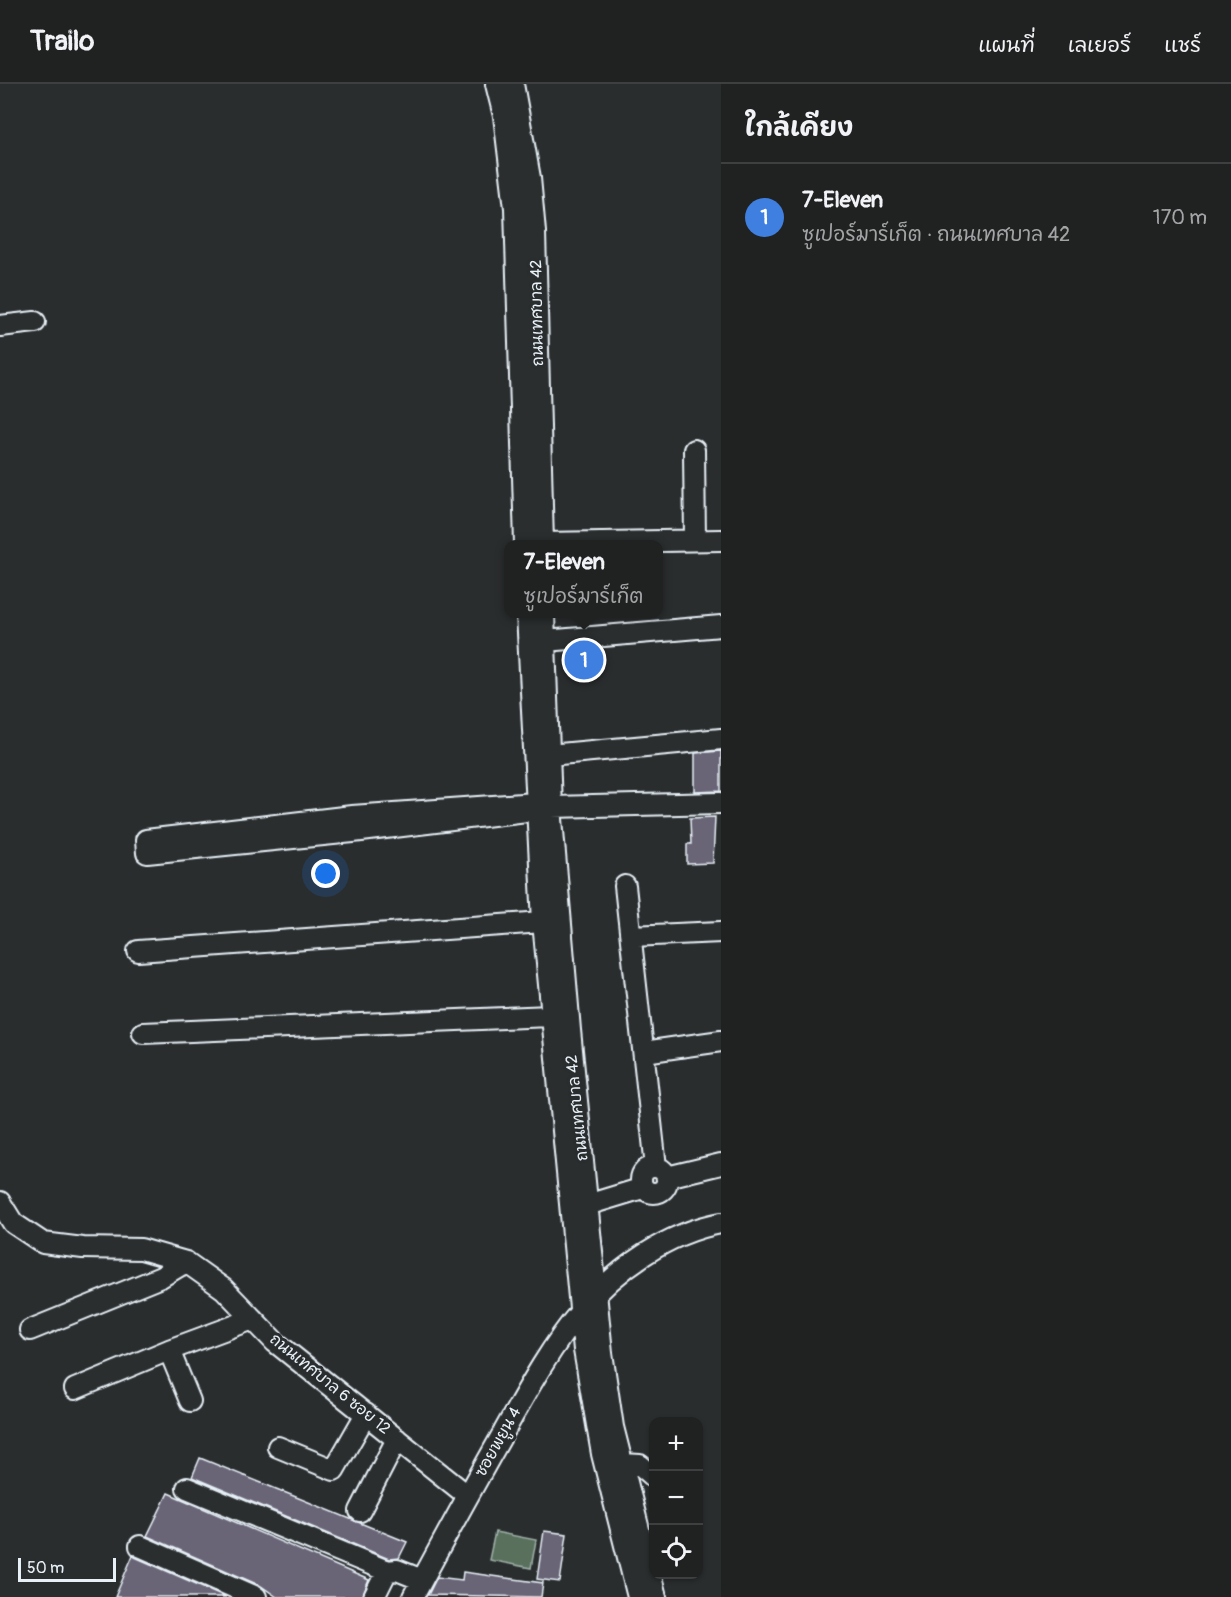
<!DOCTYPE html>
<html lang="th">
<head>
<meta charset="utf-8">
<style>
  :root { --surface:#202222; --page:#282a2a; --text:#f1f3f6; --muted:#a2a4a5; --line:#3d3f40; --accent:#8bbbb9 }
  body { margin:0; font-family:Pangolin,"Playpen Sans Thai",sans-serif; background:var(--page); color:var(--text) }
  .controls { position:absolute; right:18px; bottom:18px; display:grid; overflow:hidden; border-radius:12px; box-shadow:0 2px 4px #0004 }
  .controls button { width:54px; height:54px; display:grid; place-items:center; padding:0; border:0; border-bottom:2px solid var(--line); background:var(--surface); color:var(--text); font:30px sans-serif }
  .scale { position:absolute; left:18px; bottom:15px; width:98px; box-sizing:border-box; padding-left:6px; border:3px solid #e8f1f8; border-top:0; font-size:16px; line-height:21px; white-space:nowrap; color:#e8f1f8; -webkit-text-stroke:4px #2a2d2e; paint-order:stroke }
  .you { position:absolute; left:326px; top:790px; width:21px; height:21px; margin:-15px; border:4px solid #fff; border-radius:50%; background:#1a73e8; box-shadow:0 0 0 9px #1a73e833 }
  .badge { display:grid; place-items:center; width:39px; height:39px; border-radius:50%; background:var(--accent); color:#fff; font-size:20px; font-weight:700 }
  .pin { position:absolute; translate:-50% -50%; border:3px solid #fff; box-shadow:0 2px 6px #0006 }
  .popup { position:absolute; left:504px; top:456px; width:159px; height:78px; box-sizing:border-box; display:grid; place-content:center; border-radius:12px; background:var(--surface); filter:drop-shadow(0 2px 4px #0005); font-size:20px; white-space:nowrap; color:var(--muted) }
  .popup b { font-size:22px; color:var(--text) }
  .popup::after { content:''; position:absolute; left:50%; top:100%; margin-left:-12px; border:12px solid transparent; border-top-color:var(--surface) }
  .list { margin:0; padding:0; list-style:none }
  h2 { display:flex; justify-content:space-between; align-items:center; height:78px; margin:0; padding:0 24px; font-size:26px }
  h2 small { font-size:20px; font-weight:400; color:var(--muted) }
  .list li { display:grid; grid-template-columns:39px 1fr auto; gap:18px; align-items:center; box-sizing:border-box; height:108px; padding:0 24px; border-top:2px solid var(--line) }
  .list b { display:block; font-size:22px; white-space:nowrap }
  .list p { margin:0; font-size:20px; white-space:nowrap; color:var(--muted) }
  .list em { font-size:20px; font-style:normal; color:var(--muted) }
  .icon { flex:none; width:33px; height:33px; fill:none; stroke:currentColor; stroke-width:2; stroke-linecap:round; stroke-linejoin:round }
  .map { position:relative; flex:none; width:721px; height:1513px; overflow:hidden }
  header { display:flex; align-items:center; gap:36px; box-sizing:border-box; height:84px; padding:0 30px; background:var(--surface); border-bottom:2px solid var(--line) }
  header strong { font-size:28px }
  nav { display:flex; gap:33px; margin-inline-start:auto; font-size:21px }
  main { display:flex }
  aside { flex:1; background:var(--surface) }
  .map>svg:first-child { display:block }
  .green { fill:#59705c; stroke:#a0b0aa; stroke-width:1.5 }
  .building { fill:#696577; stroke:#e8f1f8; stroke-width:1.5 }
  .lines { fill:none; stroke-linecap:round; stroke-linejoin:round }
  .minor-casing { stroke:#e8f1f8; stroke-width:24 }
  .minor { stroke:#2a2d2e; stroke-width:20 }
  .labels { text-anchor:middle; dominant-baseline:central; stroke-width:6; stroke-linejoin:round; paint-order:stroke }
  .street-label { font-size:16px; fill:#e8f1f8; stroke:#2a2d2e }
</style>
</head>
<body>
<header>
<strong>Trailo</strong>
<nav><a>แผนที่</a><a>เลเยอร์</a><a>แชร์</a></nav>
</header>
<main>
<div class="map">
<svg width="721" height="1513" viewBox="0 0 721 1513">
  <rect width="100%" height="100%" fill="#2a2d2e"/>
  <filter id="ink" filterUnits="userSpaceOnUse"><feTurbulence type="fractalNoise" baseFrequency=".0167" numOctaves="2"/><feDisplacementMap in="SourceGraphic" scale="12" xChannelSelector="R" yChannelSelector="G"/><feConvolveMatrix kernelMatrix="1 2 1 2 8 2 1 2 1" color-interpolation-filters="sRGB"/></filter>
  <g filter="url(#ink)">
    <path class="green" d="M495 1448 536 1456 531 1484 489 1476Z"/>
    <path class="building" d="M721 667V707L695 708V669Z
      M715 733 713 779 687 780V760H691L690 734Z
      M200 1374 407 1458 399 1474 389 1475 192 1393Z
      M168 1409 369 1496 362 1513H277L261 1502 147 1452Z
      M544 1447 567 1450 560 1498 537 1495Z
      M133 1471 135 1473 226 1513H115Z
      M463 1488 543 1499 541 1513 428 1511 437 1493 462 1496Z"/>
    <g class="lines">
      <g class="minor-casing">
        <path id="minor" d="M496 0 504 32 515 124 525 460
          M513 0 530 94 535 148 543 460
          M0 242 35 238
          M694 366 695 456
          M543 459 721 456
          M527 530 543 838 584 1266 602 1370 638 1513
          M544 530 551 723 570 946 602 1269 613 1343 656 1513
          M545 557 721 542
          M549 671 721 655
          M535 719 352 732 146 756 147 769 353 748 535 726
          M551 723 721 719
          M625 802 656 1083
          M631 852 721 848
          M138 867 543 838
          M143 949 551 932
          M644 968 721 957
          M641 1096a13 13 0 1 1 26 0a13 13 0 1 1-26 0Z
          M667 1093 721 1080
          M0 1118 13 1139 43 1159 83 1164 141 1165 186 1178 224 1205 275 1258 468 1412
          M587 1121 643 1104
          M30 1246 161 1193 186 1178
          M169 1266 190 1317
          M75 1305 169 1266 253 1235
          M278 1363 334 1386 366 1330
          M623 1380 640 1381 654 1393
          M187 1404 387 1487 397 1486 422 1496
          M360 1427 397 1355
          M140 1462 256 1513
          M374 1513 387 1487
          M413 1513C442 1459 471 1406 501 1353 524 1312 550 1263 581 1227 617 1184 667 1149 721 1139"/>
      </g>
      <use href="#minor" class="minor"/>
    </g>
  </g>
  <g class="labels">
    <g class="street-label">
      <text transform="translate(537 229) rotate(-91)">ถนนเทศบาล 42</text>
      <text transform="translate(577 1024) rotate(-96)">ถนนเทศบาล 42</text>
      <text transform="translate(330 1300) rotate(39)">ถนนเทศบาล 6 ซอย 12</text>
      <text transform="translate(498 1358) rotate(-61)">ซอยพยูน 4</text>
    </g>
  </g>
</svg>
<div class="controls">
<button>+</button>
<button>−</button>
<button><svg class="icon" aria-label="locate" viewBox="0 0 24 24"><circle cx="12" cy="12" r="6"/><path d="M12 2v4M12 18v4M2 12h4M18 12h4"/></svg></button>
</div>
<div class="scale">50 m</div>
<div class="you"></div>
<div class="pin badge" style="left:584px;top:576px;background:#3f7fe0">1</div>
<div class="popup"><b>7-Eleven</b>ซูเปอร์มาร์เก็ต</div>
</div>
<aside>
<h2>ใกล้เคียง<small></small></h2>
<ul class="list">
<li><span class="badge" style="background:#3f7fe0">1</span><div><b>7-Eleven</b><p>ซูเปอร์มาร์เก็ต · ถนนเทศบาล 42</p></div><em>170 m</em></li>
</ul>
</aside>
</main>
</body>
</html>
